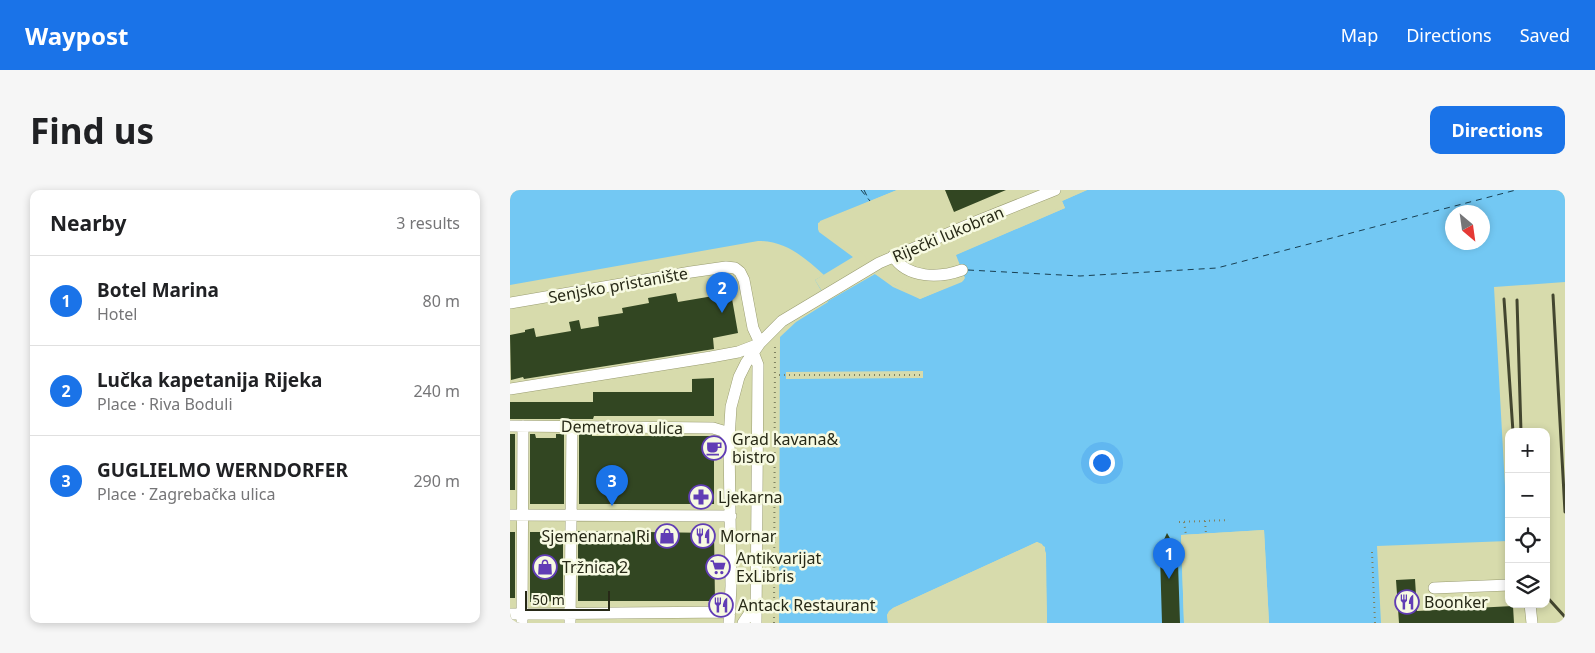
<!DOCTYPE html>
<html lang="en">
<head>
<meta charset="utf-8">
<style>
  :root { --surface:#fff; --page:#f6f6f6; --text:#202124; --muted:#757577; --line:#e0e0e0; --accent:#1a73e8 }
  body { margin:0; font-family:"Noto Sans",sans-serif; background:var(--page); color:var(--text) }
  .controls { position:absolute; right:15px; bottom:15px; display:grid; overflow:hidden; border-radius:10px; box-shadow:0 2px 8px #0003 }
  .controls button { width:45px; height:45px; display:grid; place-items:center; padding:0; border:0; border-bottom:1px solid var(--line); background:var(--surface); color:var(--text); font:25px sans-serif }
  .compass { position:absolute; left:935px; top:15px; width:45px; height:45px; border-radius:50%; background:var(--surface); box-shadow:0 2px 8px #0003; rotate:151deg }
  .scale { position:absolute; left:15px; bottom:12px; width:85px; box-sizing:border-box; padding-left:5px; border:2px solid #272917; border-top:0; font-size:14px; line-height:18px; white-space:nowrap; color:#272917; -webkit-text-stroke:4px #f7fae2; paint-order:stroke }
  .you { position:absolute; left:591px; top:272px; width:18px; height:18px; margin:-12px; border:4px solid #fff; border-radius:50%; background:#1a73e8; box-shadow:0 0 0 8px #1a73e833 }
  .badge { display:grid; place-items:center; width:32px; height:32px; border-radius:50%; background:var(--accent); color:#fff; font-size:16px; font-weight:700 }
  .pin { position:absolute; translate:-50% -41px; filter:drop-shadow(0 1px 2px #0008) }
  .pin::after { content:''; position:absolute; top:26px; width:18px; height:15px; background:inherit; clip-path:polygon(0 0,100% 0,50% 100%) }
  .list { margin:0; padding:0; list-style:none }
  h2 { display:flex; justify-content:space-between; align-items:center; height:65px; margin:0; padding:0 20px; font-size:21px }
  h2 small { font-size:16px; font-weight:400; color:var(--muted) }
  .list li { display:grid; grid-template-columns:32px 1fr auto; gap:15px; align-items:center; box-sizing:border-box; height:90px; padding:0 20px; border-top:1px solid var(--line) }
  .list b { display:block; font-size:19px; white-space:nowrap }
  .list p { margin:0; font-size:16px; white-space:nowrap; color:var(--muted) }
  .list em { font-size:16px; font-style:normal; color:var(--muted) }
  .icon { flex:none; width:28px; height:28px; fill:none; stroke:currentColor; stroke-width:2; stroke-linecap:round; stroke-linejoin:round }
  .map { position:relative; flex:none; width:1055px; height:433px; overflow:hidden; border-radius:10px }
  header { display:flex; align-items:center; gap:30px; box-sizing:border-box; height:70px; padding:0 25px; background:var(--accent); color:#fff }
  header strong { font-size:24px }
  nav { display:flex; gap:28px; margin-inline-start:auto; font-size:18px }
  .intro { display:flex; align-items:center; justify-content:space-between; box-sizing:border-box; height:120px; padding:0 30px }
  h1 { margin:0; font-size:35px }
  .button { padding:12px 22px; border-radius:10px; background:var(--accent); color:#fff; font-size:18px; font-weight:700 }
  main { display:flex; gap:30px; padding:0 30px }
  aside { flex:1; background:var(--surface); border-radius:10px; box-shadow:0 2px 8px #0003 }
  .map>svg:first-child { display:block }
  .water { fill:#73c8f3; fill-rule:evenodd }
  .pier { fill:#d7dbac }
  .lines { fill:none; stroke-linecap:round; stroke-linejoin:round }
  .ferry { stroke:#193f51; stroke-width:1; stroke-dasharray:6 5; stroke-linecap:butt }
  .building { fill:#324622 }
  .minor-casing { stroke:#999c70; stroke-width:12 }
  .path { stroke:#7e8161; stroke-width:2; stroke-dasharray:1 4; stroke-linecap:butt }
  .minor { stroke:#fff; stroke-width:11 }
  .rail { stroke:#43462f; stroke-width:3 }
  .labels { text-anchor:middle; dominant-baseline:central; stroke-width:5; stroke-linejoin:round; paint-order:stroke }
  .street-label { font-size:16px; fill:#272917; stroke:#f7fae2 }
  .poi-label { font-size:16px; fill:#272917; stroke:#f7fae2; text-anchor:start }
</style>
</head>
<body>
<header>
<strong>Waypost</strong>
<nav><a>Map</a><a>Directions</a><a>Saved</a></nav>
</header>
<div class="intro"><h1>Find us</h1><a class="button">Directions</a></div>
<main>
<aside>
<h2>Nearby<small>3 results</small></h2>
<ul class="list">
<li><span class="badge">1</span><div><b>Botel Marina</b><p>Hotel</p></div><em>80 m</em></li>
<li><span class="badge">2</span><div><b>Lučka kapetanija Rijeka</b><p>Place · Riva Boduli</p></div><em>240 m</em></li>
<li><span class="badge">3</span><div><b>GUGLIELMO WERNDORFER</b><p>Place · Zagrebačka ulica</p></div><em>290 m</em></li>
</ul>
</aside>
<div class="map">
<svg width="1055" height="433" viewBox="0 0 1055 433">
  <rect width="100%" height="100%" fill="#d7dbac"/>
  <path class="water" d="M0 0H387L310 31 308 39 365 84 410 109 454 90 445 65 555 18 552 11 577 0H1055V92L984 97 998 351 867 356 871 433H759L754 340 671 345 674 433H537L536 363 532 354 527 352 383 418 377 425 378 433H269L270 147 286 132 318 112 305 90 314 85C294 67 276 51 248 51L0 95ZM942 22H972V52H942Z"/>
  <path class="pier" d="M387 0H390L388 2 312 33 310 38 343 64 351 61 366 82 385 95 410 106 452 89 443 66 444 63 552 17 550 11 551 9 571 0H577L552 11 555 18 446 65 455 88 452 92 410 109 383 97 365 84 318 111 305 90 343 67 309 42 308 39V33Z
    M413 181V188L276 189V182Z
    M754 340 759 433H756L752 343 674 348 677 433H674L671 345Z
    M527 352 535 357 537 433H534L533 358 527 355 384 420 380 426V433H378L377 425 379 421 383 418Z"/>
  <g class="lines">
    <path class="ferry" d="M351 0 360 11
      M354 0 358 8
      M458 80 570 86 707 78 1006 0"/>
  </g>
  <path class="building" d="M435 0H496L444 22Z
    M166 103 168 112 221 103 228 143 203 148 204 159 14 189 13 187 1 190 0 145 15 142V140L24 138 26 147 61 141 59 132 69 130 71 139 89 136 88 127 113 123 112 118 139 113 138 108Z
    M204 188V226H84L83 229H0V212H83V202H182V189Z
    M0 244H5V300H0Z
    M20 244H25L26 248H46V244H54V314H20Z
    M69 244H82V246H204V314H69Z
    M68 341 204 343 205 411H68Z
    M0 342H5V408H0Z
    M20 342H53V411L20 412Z
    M657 343 665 357 668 373 670 433H652L650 365 651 356Z
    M905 389 907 421 1003 416 1004 433H889L886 390Z"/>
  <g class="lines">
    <g class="minor-casing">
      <path id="minor" d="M383 66C397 89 430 88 452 80
        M0 113 181 82 216 77 225 78 230 82 234 90 243 138 250 153
        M243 162 248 175 246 433
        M0 199 201 167 228 162 249 154
        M0 236 203 238 213 241 219 249
        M0 325 221 326
        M924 398 999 395
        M1020 414 1022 433
        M0 424 220 422
        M12 433 13 236
        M60 433 62 236
        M219 433 221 396 219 249 221 217 229 187 236 173 250 153 272 131 369 73 465 32 545 0
        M233 433 245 415"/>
    </g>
    <path class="path" d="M269 185H411
      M695 331 696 344
      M669 332 719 330
      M674 332 676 345
      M862 362 865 433
      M264 433 265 155"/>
    <use href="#minor" class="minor"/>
    <path class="rail" d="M1043 105 1055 322
      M994 109 1003 242
      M1007 110 1011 242
      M1036 406 1055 427"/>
  </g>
  <defs>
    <g id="cafe-ring" transform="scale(1.25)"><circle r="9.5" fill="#f7fae2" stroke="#613db5" stroke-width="1.5"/><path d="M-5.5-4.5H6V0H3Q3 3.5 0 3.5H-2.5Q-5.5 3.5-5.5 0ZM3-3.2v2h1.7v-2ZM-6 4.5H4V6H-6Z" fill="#613db5"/></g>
    <g id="pharmacy-ring" transform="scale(1.25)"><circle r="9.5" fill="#f7fae2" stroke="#613db5" stroke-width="1.5"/><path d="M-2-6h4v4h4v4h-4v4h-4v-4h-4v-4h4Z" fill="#613db5"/></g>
    <g id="shop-ring" transform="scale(1.25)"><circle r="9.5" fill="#f7fae2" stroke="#613db5" stroke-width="1.5"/><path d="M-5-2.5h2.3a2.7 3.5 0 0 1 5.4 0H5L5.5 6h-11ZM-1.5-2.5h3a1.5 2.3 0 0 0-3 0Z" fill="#613db5"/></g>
    <g id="restaurant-ring" transform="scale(1.25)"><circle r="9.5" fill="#f7fae2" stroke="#613db5" stroke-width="1.5"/><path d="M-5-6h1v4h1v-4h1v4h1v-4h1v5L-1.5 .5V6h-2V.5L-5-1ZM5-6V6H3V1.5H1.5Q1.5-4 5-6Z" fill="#613db5"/></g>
    <g id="supermarket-ring" transform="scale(1.25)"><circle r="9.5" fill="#f7fae2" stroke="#613db5" stroke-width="1.5"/><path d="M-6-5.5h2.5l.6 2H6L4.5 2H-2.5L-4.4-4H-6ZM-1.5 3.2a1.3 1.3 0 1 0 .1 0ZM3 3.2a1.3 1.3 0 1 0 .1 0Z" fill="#613db5"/></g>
  </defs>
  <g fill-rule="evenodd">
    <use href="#cafe-ring" x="204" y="258"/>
    <use href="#pharmacy-ring" x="191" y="307"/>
    <use href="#shop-ring" x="157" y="346"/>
    <use href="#restaurant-ring" x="193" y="346"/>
    <use href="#shop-ring" x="35" y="377"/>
    <use href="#supermarket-ring" x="208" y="377"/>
    <use href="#restaurant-ring" x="897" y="412"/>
    <use href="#restaurant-ring" x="211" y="415"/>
  </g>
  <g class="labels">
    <g class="street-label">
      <text transform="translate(438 44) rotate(-23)">Riječki lukobran</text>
      <text transform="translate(108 95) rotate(-10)">Senjsko pristanište</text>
      <text transform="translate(112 237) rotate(1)">Demetrova ulica</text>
    </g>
    <g class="poi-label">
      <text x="222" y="249">Grad kavana&amp;<tspan x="222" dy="18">bistro</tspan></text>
      <text x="208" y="307">Ljekarna</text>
      <text x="140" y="346" text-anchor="end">Sjemenarna Ri</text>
      <text x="210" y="346">Mornar</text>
      <text x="226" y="368">Antikvarijat<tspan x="226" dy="18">ExLibris</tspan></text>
      <text x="52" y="377">Tržnica 2</text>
      <text x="914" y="412">Boonker</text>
      <text x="228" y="415">Antack Restaurant</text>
    </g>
  </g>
</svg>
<div class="controls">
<button>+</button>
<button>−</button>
<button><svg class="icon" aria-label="locate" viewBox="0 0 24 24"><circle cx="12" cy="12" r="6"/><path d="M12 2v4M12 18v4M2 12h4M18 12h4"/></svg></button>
<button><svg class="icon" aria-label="layers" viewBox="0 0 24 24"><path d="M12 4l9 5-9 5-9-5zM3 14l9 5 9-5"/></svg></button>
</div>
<svg class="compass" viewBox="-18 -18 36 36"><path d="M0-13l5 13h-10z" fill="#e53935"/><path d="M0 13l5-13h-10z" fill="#757577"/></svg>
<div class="scale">50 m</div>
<div class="you"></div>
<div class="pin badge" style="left:659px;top:389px">1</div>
<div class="pin badge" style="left:212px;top:123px">2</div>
<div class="pin badge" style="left:102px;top:316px">3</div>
</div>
</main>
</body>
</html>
